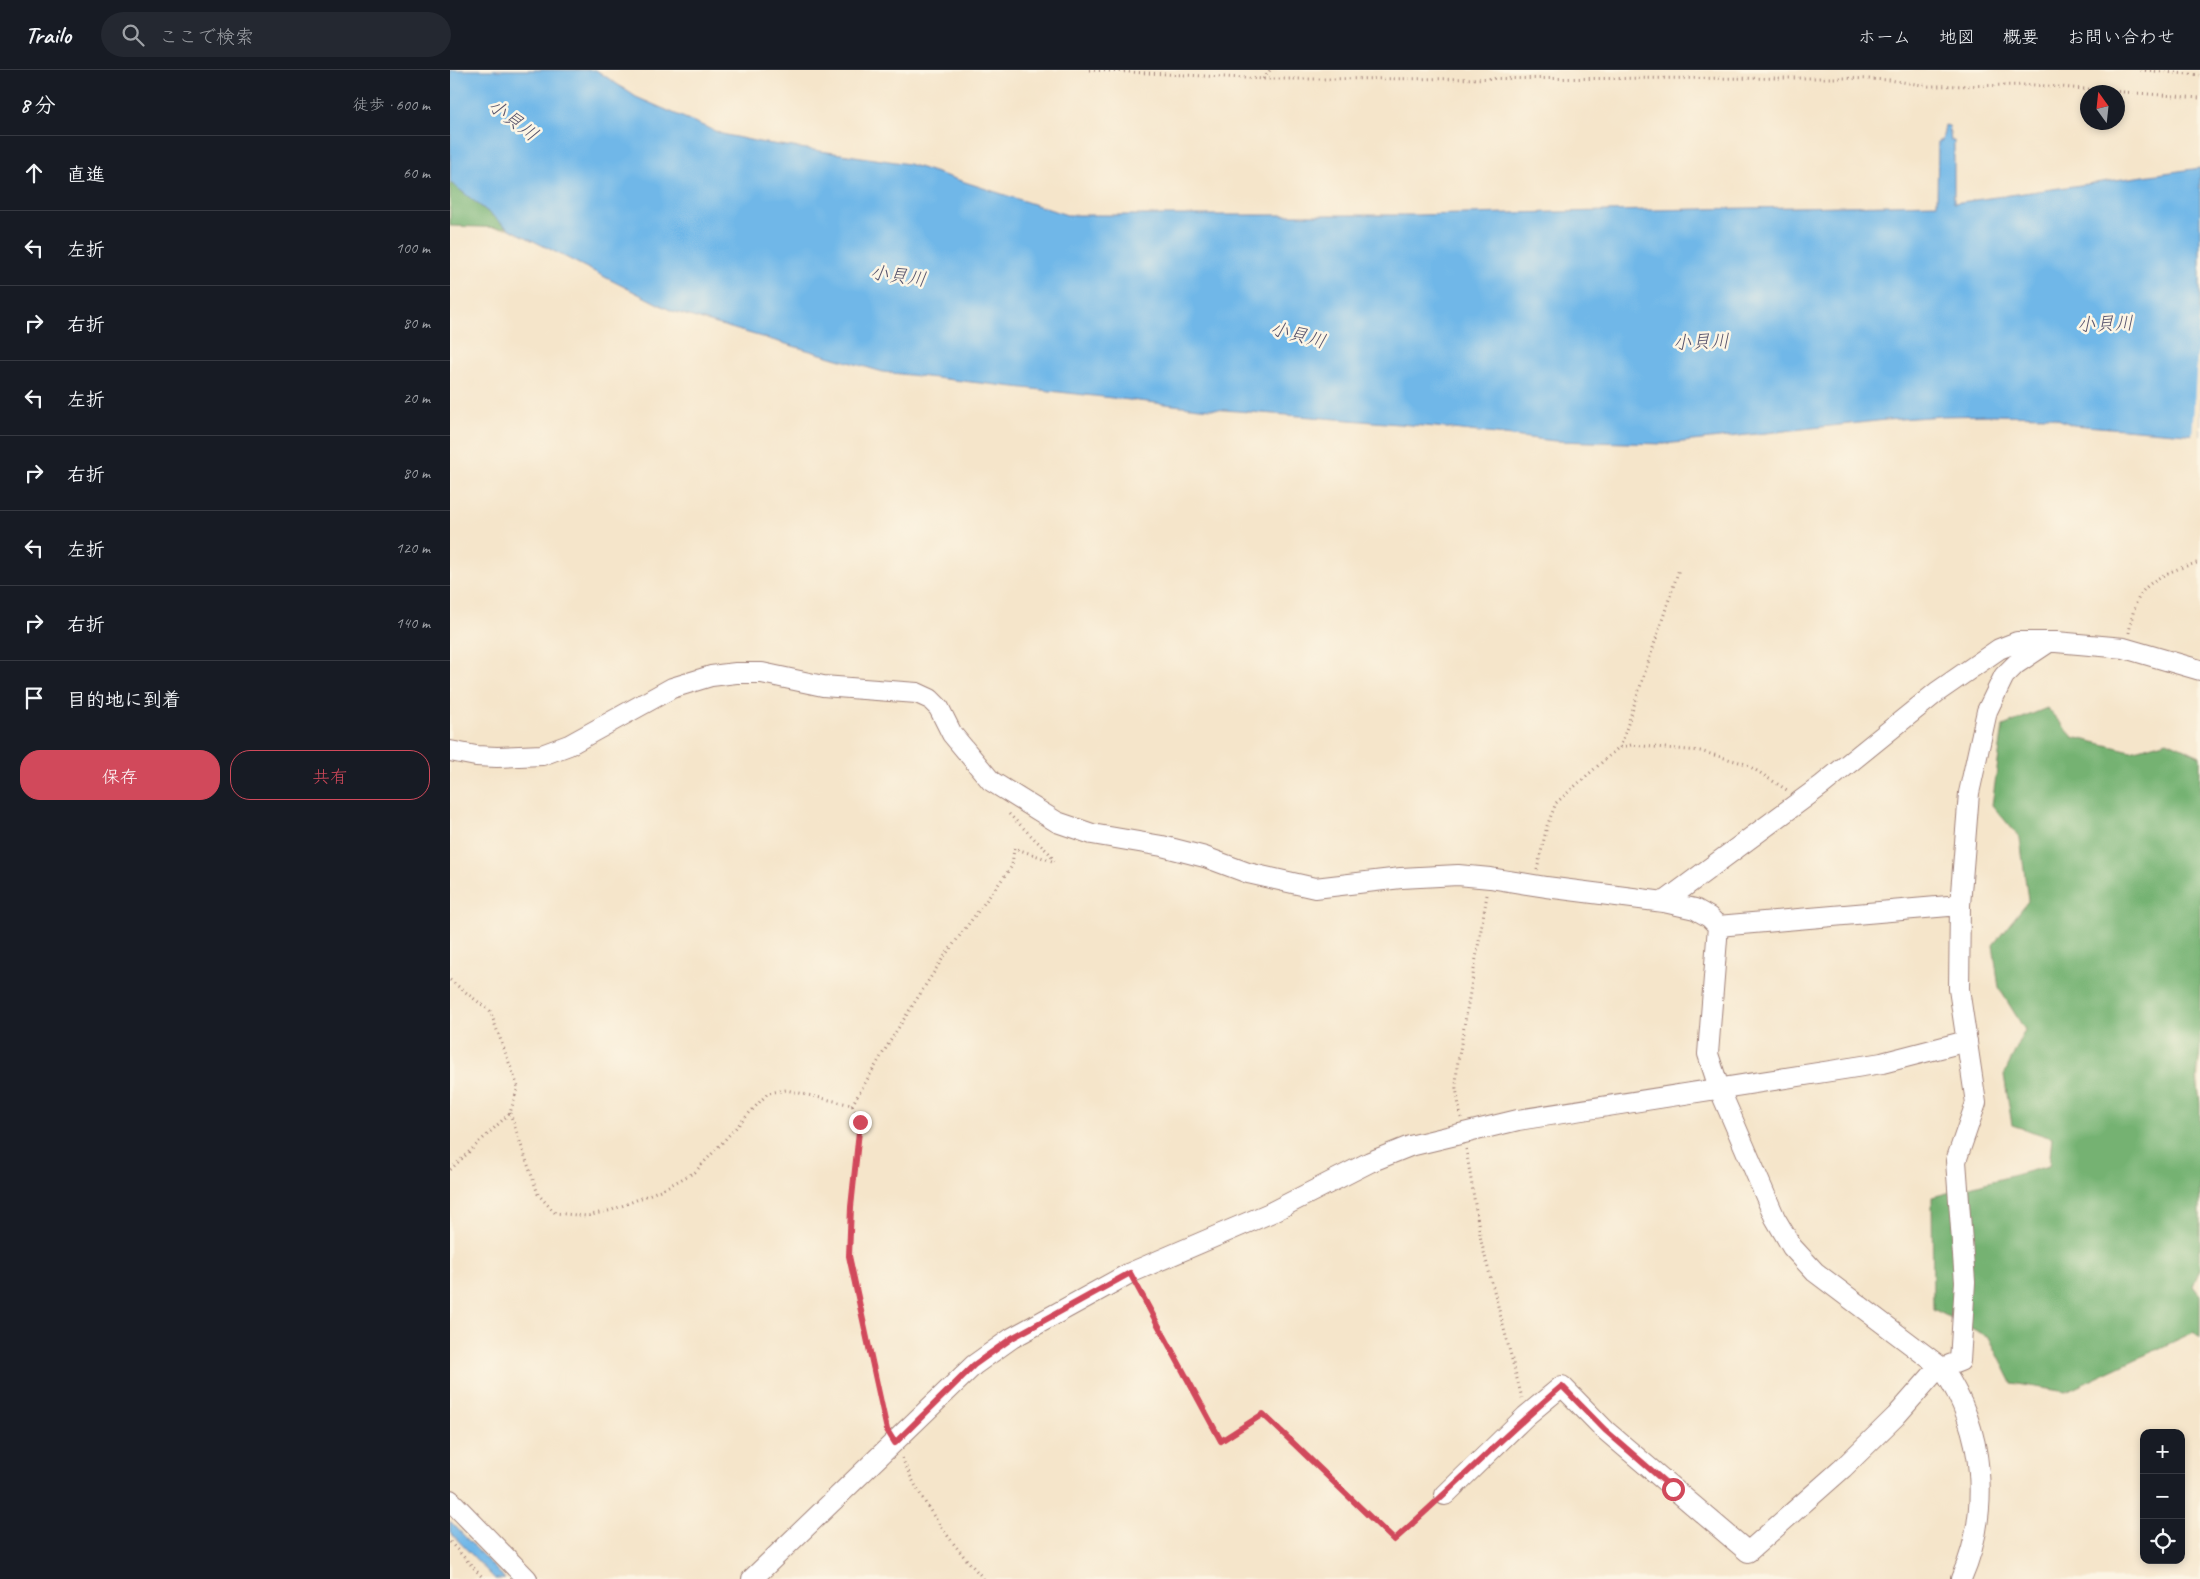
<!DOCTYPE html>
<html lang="ja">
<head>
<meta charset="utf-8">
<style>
  :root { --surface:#171b24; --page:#242831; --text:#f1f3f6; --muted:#9ea1a6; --line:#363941; --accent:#d1495b }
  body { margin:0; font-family:Caveat,"Klee One",sans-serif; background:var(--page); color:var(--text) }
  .controls { position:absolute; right:15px; bottom:15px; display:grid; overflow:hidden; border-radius:10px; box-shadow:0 2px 8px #0003 }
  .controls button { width:45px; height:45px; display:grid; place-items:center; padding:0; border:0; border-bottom:1px solid var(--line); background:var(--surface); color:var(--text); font:25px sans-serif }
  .compass { position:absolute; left:1630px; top:15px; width:45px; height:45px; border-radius:50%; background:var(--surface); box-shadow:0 2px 8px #0003; rotate:345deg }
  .stop { position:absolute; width:15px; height:15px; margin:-11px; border:4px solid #d1495b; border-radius:50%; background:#fff }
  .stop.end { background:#d1495b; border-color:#fff; box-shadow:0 1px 5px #0008 }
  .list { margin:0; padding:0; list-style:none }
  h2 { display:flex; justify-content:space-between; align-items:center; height:65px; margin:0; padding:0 20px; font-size:21px }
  h2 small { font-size:16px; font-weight:400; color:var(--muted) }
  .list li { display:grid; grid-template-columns:32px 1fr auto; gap:15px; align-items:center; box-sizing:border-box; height:75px; padding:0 20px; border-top:1px solid var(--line) }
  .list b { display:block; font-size:19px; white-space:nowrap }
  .list em { font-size:16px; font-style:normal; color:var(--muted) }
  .actions { display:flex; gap:10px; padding:15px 20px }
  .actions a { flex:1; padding:11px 0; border:1px solid var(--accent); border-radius:20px; text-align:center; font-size:18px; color:var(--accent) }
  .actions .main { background:var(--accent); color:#fff }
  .icon { flex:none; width:28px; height:28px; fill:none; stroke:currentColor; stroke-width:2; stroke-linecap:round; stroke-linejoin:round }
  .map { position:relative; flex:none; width:1750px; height:1509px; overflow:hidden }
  header { display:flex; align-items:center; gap:30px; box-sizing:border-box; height:70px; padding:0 25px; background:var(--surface); border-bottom:1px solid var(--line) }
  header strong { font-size:24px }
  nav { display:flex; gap:28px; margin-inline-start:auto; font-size:18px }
  .search { width:350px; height:45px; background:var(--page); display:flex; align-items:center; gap:12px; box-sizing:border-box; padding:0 18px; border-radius:28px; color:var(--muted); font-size:19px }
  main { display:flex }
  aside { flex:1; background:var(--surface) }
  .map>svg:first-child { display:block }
  .forest { fill:#75b272; stroke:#60684e }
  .water { fill:#70b7e8; stroke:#5d6b8a }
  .pier { fill:#f5e5ca }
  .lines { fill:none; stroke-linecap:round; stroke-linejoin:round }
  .minor-casing { stroke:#a0827a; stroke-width:22 }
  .path { stroke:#a0827a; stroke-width:3; stroke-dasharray:1 4; stroke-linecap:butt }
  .minor { stroke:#fff; stroke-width:20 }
  .route { stroke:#d1495b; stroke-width:6 }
  .labels { text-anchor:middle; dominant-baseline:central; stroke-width:5; stroke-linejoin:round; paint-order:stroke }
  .water-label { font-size:19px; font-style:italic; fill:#57546d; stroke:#fcf5e5 }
</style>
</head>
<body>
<header>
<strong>Trailo</strong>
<div class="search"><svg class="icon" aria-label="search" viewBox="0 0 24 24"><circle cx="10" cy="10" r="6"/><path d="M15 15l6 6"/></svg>ここで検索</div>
<nav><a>ホーム</a><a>地図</a><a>概要</a><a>お問い合わせ</a></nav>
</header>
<main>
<aside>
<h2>8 分<small>徒歩 · 600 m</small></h2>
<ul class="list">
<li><svg class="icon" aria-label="ahead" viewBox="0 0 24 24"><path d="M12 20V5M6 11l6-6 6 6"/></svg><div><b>直進</b></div><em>60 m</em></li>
<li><svg class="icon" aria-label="left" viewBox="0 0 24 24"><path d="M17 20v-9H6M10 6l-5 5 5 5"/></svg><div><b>左折</b></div><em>100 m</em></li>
<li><svg class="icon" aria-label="right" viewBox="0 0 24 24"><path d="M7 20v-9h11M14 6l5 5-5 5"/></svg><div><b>右折</b></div><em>80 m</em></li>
<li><svg class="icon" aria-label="left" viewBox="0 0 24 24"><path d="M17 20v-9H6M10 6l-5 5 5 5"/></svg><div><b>左折</b></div><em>20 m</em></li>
<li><svg class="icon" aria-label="right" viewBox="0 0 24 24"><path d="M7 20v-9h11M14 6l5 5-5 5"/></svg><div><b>右折</b></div><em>80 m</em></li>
<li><svg class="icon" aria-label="left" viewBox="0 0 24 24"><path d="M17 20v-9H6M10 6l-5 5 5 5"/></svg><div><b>左折</b></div><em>120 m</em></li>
<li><svg class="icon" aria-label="right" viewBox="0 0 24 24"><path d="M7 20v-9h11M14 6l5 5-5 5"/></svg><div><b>右折</b></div><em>140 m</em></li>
<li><svg class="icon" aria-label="arrive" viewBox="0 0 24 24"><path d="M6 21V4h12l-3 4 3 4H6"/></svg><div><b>目的地に到着</b></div></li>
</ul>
<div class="actions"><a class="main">保存</a><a>共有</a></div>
</aside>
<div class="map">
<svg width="1750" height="1509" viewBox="0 0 1750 1509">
  <rect width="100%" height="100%" fill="#fcf5e5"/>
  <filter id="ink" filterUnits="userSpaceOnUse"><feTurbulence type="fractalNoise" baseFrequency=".02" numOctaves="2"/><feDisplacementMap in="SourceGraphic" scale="10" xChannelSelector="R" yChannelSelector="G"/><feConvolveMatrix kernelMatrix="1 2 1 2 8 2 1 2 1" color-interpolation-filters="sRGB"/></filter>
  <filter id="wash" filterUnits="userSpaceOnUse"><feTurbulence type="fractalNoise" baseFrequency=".0096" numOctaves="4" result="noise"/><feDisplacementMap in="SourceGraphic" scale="20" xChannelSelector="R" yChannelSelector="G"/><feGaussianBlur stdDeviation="1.12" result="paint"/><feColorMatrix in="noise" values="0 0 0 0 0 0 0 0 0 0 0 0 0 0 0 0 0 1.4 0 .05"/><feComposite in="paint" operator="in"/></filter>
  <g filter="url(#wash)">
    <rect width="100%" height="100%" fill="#f5e5ca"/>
    <path class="forest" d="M0 112 58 158 0 156Z
      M1597 638 1623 667 1681 681 1717 671 1750 686V979L1747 1008 1750 1034V1199L1743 1216 1750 1225V1268L1744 1262 1616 1322 1562 1313 1539 1267 1483 1239 1482 1127 1599 1096 1602 1068 1562 1055 1554 1005 1575 960 1549 918 1543 875 1578 831 1570 768 1542 735 1553 656Z"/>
    <path class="water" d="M0 0H146L186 27 272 64 309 72 459 94 617 145H967L1487 134 1488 71H1492L1495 55 1499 56 1501 71H1504V133L1750 98V365L1623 355 1600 346 1543 345 1492 346 1436 350 1214 374 1105 371 986 357 750 338 433 302 222 241 58 158 0 112Z
      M0 1451 55 1509H45L0 1462Z"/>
    <path class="pier" d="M1750 238V368L1742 367Z"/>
  </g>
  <g filter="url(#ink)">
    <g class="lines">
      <g class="minor-casing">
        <path id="minor" d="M0 681 26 686 47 687 92 685 119 675 222 618 261 606 286 603H312L373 616 467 623 480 629 489 638 502 664 541 711 607 752 642 764 712 776 755 787 798 803 865 818 951 808 1008 805 1040 808 1096 817 1214 832 1245 839 1259 847 1268 856 1258 984 1269 1018 1325 1148 1342 1177 1365 1202 1492 1298C1535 1360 1541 1441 1511 1509
          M1214 832 1372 715 1487 622 1549 579 1567 572H1606L1674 578 1750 600
          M1510 835 1519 723 1537 641 1554 606 1566 594 1599 572
          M995 1425 1076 1346 1112 1316 1155 1360 1298 1482 1393 1398 1446 1346 1482 1305 1492 1298 1510 1291 1515 1212 1506 1091 1526 1033 1509 919 1510 835 1268 856
          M0 1430 77 1509
          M302 1509 524 1295 562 1268 680 1203 820 1143 920 1092 960 1076 1068 1050 1432 993 1517 971"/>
      </g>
      <path class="path" d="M639 0 813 9 1396 8 1439 10 1479 16 1584 15 1750 28
        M1690 0 1750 5
        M813 9 820 0
        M1679 563C1681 552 1683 539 1688 529 1698 507 1729 498 1750 492
        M1170 678 1229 499
        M1087 800 1097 756 1106 733 1168 678 1181 675 1250 681 1296 694 1337 720
        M0 910 40 941 68 1017 60 1043 0 1100
        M402 1035 445 963 493 888 562 796 564 778 605 792 599 783 559 744
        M60 1043 88 1124 105 1143 137 1146 162 1140 213 1119 245 1102 318 1023 336 1020 402 1035 410 1052 401 1137 399 1186 436 1356
        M1011 1048 1006 1018 1007 997 1037 825
        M1016 1079 1031 1171 1072 1328
        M688 1218 771 1371 813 1344 944 1470 983 1435
        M452 1388C471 1432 501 1474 534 1509
        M0 1472 34 1509"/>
      <use href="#minor" class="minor"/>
    </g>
  </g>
  <g class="lines" filter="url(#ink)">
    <path class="route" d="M410 1052 401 1137 399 1186 437 1360 445 1373 524 1295 562 1268 680 1203 771 1371 813 1344 944 1470C1001 1420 1054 1365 1112 1316L1155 1360 1223 1419"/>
  </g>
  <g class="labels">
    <g class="water-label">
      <text transform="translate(63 50) rotate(37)">小貝川</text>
      <text transform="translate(448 206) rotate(8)">小貝川</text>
      <text transform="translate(1655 254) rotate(-2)">小貝川</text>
      <text transform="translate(848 265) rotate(15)">小貝川</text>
      <text transform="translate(1251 272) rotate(-2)">小貝川</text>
    </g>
  </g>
</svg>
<div class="controls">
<button>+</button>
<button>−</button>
<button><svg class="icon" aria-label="locate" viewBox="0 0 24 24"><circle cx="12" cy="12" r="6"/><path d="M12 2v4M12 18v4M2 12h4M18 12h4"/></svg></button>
</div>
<svg class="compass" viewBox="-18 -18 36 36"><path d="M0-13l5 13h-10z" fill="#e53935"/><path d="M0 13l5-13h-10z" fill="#9ea1a6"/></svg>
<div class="stop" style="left:1223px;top:1419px"></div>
<div class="stop end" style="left:410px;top:1052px"></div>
</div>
</main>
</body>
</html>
